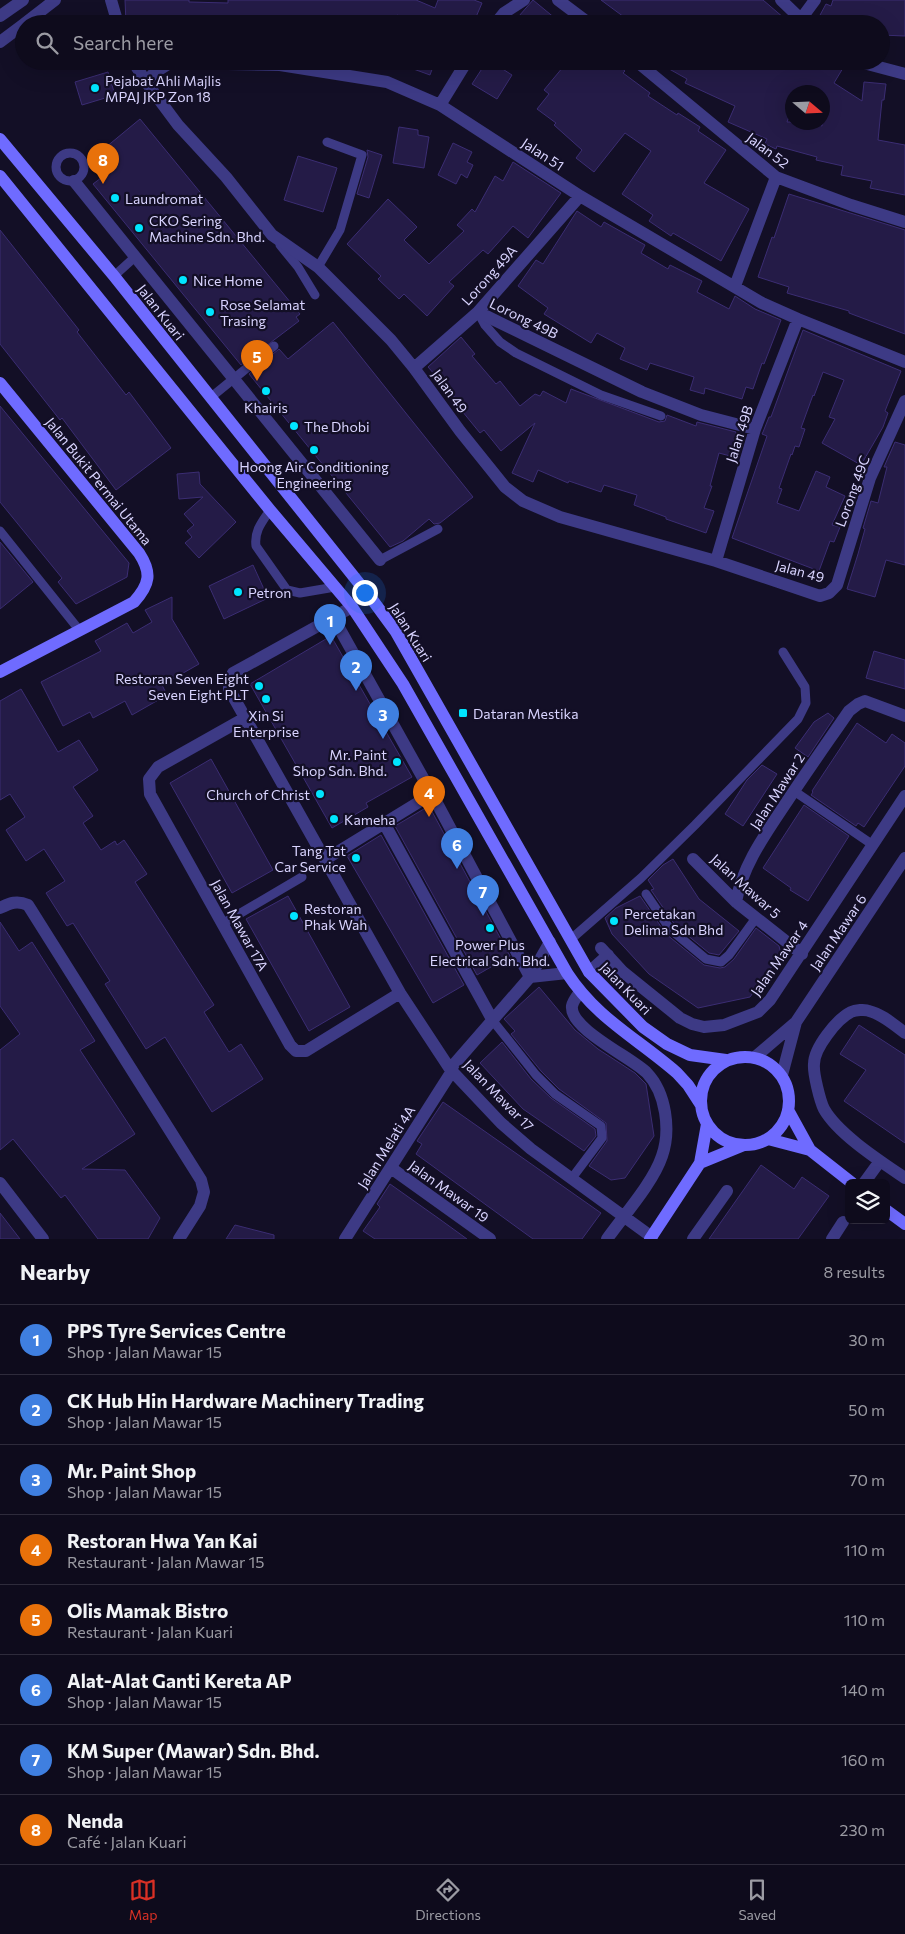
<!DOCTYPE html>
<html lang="en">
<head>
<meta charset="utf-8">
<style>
  :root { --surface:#0e0b1c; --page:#171425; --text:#f1f3f6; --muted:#9b9ba3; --line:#2e2b3b; --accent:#d93025 }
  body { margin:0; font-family:Commissioner,sans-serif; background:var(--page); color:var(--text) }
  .controls { position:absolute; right:15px; bottom:15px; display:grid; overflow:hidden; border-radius:8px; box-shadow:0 5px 20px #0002 }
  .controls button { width:45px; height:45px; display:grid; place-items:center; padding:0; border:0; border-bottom:1px solid var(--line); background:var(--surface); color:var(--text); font:25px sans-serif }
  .compass { position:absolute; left:785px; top:85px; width:45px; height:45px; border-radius:50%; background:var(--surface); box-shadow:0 5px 20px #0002; rotate:109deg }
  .you { position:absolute; left:364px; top:592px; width:18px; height:18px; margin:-12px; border:4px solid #fff; border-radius:50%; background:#1a73e8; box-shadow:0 0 0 8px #1a73e833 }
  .badge { display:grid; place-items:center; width:32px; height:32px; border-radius:50%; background:var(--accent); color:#fff; font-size:16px; font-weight:700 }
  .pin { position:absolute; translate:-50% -41px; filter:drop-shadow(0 1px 2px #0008) }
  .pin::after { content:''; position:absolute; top:26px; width:18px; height:15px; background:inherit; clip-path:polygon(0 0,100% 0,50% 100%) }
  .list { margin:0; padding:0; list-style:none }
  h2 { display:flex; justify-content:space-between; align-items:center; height:65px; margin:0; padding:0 20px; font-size:21px }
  h2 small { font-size:16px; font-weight:400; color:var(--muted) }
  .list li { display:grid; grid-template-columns:32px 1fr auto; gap:15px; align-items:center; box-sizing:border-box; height:70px; padding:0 20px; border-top:1px solid var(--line) }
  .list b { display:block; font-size:19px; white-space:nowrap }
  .list p { margin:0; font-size:16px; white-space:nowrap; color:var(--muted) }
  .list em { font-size:16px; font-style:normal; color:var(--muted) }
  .icon { flex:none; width:28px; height:28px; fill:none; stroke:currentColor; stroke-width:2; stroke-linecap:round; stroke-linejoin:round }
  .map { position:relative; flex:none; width:905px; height:1239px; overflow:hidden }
  .search { position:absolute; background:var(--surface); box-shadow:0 5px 20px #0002; left:15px; right:15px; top:15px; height:55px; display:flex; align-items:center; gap:12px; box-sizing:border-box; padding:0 18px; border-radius:28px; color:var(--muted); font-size:19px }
  .sheet { height:625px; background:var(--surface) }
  nav { display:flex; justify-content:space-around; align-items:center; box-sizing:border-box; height:70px; border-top:1px solid var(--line); background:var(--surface); font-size:14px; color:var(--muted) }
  nav a { display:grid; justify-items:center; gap:2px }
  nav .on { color:var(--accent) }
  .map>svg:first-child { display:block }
  .building { fill:#241b47; stroke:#3b2d73; fill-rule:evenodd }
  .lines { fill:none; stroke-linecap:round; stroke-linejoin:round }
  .lane { stroke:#3d3a85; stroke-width:9 }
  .street { stroke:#3d3a85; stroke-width:12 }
  .secondary { stroke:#6f6bff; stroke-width:12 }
  .poi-dot { fill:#00e5ff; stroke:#130f26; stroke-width:2 }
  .labels { text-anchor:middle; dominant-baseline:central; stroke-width:4.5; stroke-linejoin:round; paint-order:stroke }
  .poi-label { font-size:14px; fill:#d9d4ff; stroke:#130f26; text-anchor:start }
  .street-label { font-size:14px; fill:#d9d4ff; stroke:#130f26 }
</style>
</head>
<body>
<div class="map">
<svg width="905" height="1239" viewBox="0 0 905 1239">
  <rect width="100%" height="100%" fill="#130f26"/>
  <path class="building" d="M125 0H189V2L228 3V0H416L435 8 438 0H474L482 3 473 24H418L397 15 395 24H143V22L126 23Z
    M533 0 562 24H512Z
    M601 0H763L791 24H618L624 17Z
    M833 0H905V36L881 35V24H834L819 17 826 4 831 6Z
    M397 61H435L430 75 397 63Z
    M487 61H490L512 75 497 99 472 84Z
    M568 61H613L625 71 623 73 650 93 648 96 677 115 678 113 700 127 698 131 726 150 704 183 749 209 721 261 673 233 671 236 649 221 653 215 622 194 651 151 625 133 594 172 576 158 582 150 554 125 556 123 537 109 549 94 544 90Z
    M655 61H831L843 68 834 83 862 101 864 82 886 84 884 100H882L878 140 905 145V195L870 188 872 181 841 175 843 166 816 160 817 157 777 146 776 149 765 144 767 139 728 122 735 106 685 83 687 79ZM792 92H822V126L810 122H787L792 109Z
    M108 72 115 95 82 105 75 82Z
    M140 119 300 314 296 317 299 321 241 365 93 184 101 178 88 162Z
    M399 127 418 130V135L429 137 424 168 393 163Z
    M453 143 472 152 467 162 473 165 467 178 461 174 456 184 438 175Z
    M367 150 382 155 369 198 357 194 368 157Z
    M298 156 337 168 323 212 284 200Z
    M513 162 561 193 528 238 513 226 488 254 483 250 449 282 454 286 427 316 404 294 399 299 378 279 381 276 347 244 388 199 417 227 404 240 429 264 464 231 457 225 472 209 475 212 495 176 503 181Z
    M789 194 905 230V334L849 313V311L787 293 789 287 758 277 772 237 774 238Z
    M577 211 601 227 604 222 645 245 641 253 668 269 670 265 702 281 697 292 729 309 735 296 755 309 781 320 764 364 762 363 753 389 746 387 742 399 705 388 704 394 690 390 694 377 650 363 647 370 620 359 625 348 597 333 591 343 544 314 548 308 518 286 536 260 543 264Z
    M0 230 79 330 77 332 126 395 129 392 171 448 116 490 62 418 60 420 0 344Z
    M333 322 473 497 440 523 434 524 429 519 403 541 390 547 249 374 279 349 288 359Z
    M803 330 901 371 885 411 888 413 883 427 861 465 822 443 835 419 829 417 844 380 823 372 814 396 813 395 801 428 805 429 799 447 795 446 792 455 791 454 779 488 782 489 777 503 799 511 816 471 830 477 826 487 845 496 832 525 840 527 834 542 830 541 819 571 732 538 767 436 762 434 763 432 769 417H771Z
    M461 337 475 354 472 356 496 384 500 381 520 406 535 394 540 396 543 391 566 403 571 389 659 422 665 421 667 415 696 426 697 422 736 432 730 456 719 453 710 486H712L704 508 714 511 706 533 666 519V517L634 505 637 495 604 485 601 492 569 481 568 483 538 470 533 482 512 473 535 423 501 451 484 430 480 433 462 411 465 409 428 367Z
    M0 406 129 563 127 577 76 604 58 582 62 578 0 502Z
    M895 442 905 445V565L886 560 875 597 847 589 858 554 865 529 863 528 871 501 878 503 887 467H884Z
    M199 472 200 484 236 522 199 558 185 543 192 537 187 531 194 525 184 514 203 497 179 499 177 474Z
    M0 542 33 582 0 609Z
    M253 565 268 598 224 619 209 586Z
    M172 597V619L199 664 162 685 167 695 132 715 125 701 93 718 90 712 63 726 41 682 101 651 95 641 127 623 133 633 152 622 145 610Z
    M331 636 412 777 366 803 368 807 332 828 250 684Z
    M874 651 905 660V689L866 678Z
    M21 689 58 752 79 740 98 770 73 787 93 816 83 823 101 850 115 841 117 845 124 840 147 874 135 882 214 1005 204 1012 229 1052 241 1044 263 1079 212 1112 165 1037 146 1049 105 984 110 981 73 923 67 926 46 893 65 881 44 849 26 861 6 830 25 817 10 794 0 800V701Z
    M828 713 834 718 808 757 795 748 814 722Z
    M857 723 886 743 892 734 905 743V766L864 827 858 823 856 826 811 795 813 792 812 791Z
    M211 759 273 870 232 893 170 783Z
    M762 765 777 774 743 826 725 814 747 780Z
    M804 805 849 836 808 901 790 890 791 888 763 868Z
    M429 806 510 956 477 975 395 826Z
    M381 835 464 985 433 1003 347 856Z
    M673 859 699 899 739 931 719 955 709 953 675 925 651 890 654 889 648 880 663 865Z
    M288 896 350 1007 309 1031 246 919Z
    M640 896 666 934 704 965 720 968 725 967 734 959 756 928 779 946 781 954 750 997 698 1008 649 974 612 934 605 918 616 908Z
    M0 922 19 951 32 942 95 1041 80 1050 135 1134 82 1169 125 1170 160 1218 148 1239H98L65 1195 61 1198 13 1139 0 1150V1050L20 1034 0 1006Z
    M539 987 575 1030 598 1049 635 1073 646 1084 654 1136 625 1178 611 1180 589 1166 607 1141 606 1123 559 1089 541 1071 511 1034 515 1031 504 1019Z
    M859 1025 905 1055V1143L844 1101 866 1070 840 1054Z
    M502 1042 531 1079 551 1098 595 1129 596 1136 584 1151 523 1109 480 1063Z
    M443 1102 601 1213 582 1239H533L416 1154 422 1144 417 1141Z
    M761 1165 794 1189 802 1177 829 1196 798 1239H709Z
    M390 1184 438 1218 467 1239H375L363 1231 380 1207 377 1204Z
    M0 1213 20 1239H0Z
    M235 1225 274 1235V1239H226Z"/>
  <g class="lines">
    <path class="lane" d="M56 167a14 14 0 1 1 28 0a14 14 0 1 1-28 0Z
      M280 245 298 267 315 295
      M318 267 340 230 362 155 327 142
      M114 276 135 257
      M478 312 485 325 500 342 516 353 601 395 661 416
      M210 398 274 346
      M270 510C262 522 254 531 256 546L287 590 300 593 335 587
      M0 531 80 631
      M380 560 438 529
      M794 791 873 845
      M646 894 670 929 706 959 721 962 729 955 756 918
      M222 924 302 877
      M570 940 641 878 695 825 798 719 806 703 805 687 783 652
      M493 1021 536 1075 555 1094 601 1126 602 1138 572 1178"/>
    <path class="street" d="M111 0 118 24
      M558 0 590 24
      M781 0 806 24
      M0 16 23 0
      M801 19 815 0
      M24 24 55 0
      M495 24 504 13 524 0
      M0 42 24 24
      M133 61 146 82 178 125 226 177 272 235 318 267 391 340 414 368 460 431 505 487 523 501 560 517 716 561 820 596 829 593 837 585 870 478 905 401
      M636 61 776 177 851 205 905 222
      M856 61 905 74
      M146 82 154 73 170 63 280 65 387 82 440 105 580 196 762 303 798 319 905 362
      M440 105 467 61
      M74 181 380 560
      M735 286 776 177
      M478 312 642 392 701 415 755 429
      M414 368 478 312 580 196
      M716 561 755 429 798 319
      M352 607 233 673 229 681V689L400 993 450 1069 501 1123 531 1149 652 1237
      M333 617 432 794 530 977
      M245 718 158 767 149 779 150 794 290 1045 296 1051H306L400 993
      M384 823 493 1021
      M326 859 432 794
      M693 859 736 902 802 954
      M736 902C742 867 764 836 784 806 805 774 827 743 849 711L858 704 865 701 905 716
      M0 908C10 903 17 900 28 905L201 1180 204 1192 200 1206 179 1239
      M601 948 623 972 680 1018 692 1024 704 1027 724 1025 758 1012 770 1000 905 796
      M589 972 608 955
      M530 977 567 973
      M580 992C577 996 573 1001 572 1006 569 1029 633 1058 647 1073 666 1093 671 1130 662 1156 653 1183 624 1215 607 1239
      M905 1033C894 1025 882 1014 869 1011 865 1009 855 1010 851 1012 837 1019 814 1048 814 1064 813 1073 820 1101 824 1109 838 1134 880 1161 905 1178
      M755 1057 796 1022 905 858
      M450 1069 530 977 550 942
      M782 1075 796 1022
      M391 1168 490 1239
      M0 1183 43 1239
      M864 1183 880 1161
      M345 1239 452 1071
      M693 1239 727 1191
      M832 1239 843 1222"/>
    <path class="secondary" d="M0 139 114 276 374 602 396 632 589 972 643 1027 667 1044 690 1055 726 1060
      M0 176 270 510 352 607 403 684 567 973C597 1019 637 1038 677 1073L688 1085 701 1105
      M0 383 139 553C152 573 150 584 134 602L0 672
      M701 1101a44 44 0 1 1 88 0a44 44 0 1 1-88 0Z
      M788 1110 810 1150
      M768 1139 810 1150 852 1183
      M700 1163 744 1145
      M886 1210 905 1224
      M650 1239 700 1163 707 1124"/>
  </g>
  <g class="poi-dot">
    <circle cx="95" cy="88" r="5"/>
    <circle cx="115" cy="198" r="5"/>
    <circle cx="139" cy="228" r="5"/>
    <circle cx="183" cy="280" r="5"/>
    <circle cx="210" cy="312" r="5"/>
    <circle cx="266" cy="391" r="5"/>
    <circle cx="294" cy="426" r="5"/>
    <circle cx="314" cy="450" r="5"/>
    <circle cx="238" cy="592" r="5"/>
    <circle cx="259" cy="686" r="5"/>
    <circle cx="266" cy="699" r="5"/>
    <rect x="458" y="708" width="10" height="10" rx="2.5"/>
    <circle cx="397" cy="762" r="5"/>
    <circle cx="320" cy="794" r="5"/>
    <circle cx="334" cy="819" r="5"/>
    <circle cx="356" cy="858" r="5"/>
    <circle cx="294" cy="916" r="5"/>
    <circle cx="614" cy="921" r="5"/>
    <circle cx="490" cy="928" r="5"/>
  </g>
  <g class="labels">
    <g class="poi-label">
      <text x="105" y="80">Pejabat Ahli Majlis<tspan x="105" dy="16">MPAJ JKP Zon 18</tspan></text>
      <text x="125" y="198">Laundromat</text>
      <text x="149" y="220">CKO Sering<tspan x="149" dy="16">Machine Sdn. Bhd.</tspan></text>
      <text x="193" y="280">Nice Home</text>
      <text x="220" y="304">Rose Selamat<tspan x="220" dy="16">Trasing</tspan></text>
      <text x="266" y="407" text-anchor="middle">Khairis</text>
      <text x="304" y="426">The Dhobi</text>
      <text x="314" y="466" text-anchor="middle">Hoong Air Conditioning<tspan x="314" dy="16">Engineering</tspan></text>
      <text x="248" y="592">Petron</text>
      <text x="249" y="678" text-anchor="end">Restoran Seven Eight<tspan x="249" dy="16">Seven Eight PLT</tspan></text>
      <text x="473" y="713">Dataran Mestika</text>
      <text x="266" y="715" text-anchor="middle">Xin Si<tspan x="266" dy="16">Enterprise</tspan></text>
      <text x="387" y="754" text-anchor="end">Mr. Paint<tspan x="387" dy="16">Shop Sdn. Bhd.</tspan></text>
      <text x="310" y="794" text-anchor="end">Church of Christ</text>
      <text x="344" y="819">Kameha</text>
      <text x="346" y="850" text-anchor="end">Tang Tat<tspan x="346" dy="16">Car Service</tspan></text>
      <text x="304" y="908">Restoran<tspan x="304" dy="16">Phak Wah</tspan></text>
      <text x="624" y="913">Percetakan<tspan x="624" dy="16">Delima Sdn Bhd</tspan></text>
      <text x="490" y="944" text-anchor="middle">Power Plus<tspan x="490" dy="16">Electrical Sdn. Bhd.</tspan></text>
    </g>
    <g class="street-label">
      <text transform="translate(768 150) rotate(37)">Jalan 52</text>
      <text transform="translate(543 154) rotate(33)">Jalan 51</text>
      <text transform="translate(489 275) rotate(-48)">Lorong 49A</text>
      <text transform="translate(161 312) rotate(52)">Jalan Kuari</text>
      <text transform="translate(524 318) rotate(26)">Lorong 49B</text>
      <text transform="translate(450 391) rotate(54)">Jalan 49</text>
      <text transform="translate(739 434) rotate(-72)">Jalan 49B</text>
      <text transform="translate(99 481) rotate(51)">Jalan Bukit Permai Utama</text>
      <text transform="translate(852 491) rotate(-70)">Lorong 49C</text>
      <text transform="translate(800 571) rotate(15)">Jalan 49</text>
      <text transform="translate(411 632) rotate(58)">Jalan Kuari</text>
      <text transform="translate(777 791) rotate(-57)">Jalan Mawar 2</text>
      <text transform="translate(746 886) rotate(42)">Jalan Mawar 5</text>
      <text transform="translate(240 925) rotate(61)">Jalan Mawar 17A</text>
      <text transform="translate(838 932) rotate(-56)">Jalan Mawar 6</text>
      <text transform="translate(779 958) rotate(-55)">Jalan Mawar 4</text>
      <text transform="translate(626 988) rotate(46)">Jalan Kuari</text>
      <text transform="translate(499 1095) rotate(46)">Jalan Mawar 17</text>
      <text transform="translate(386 1147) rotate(-58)">Jalan Melati 4A</text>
      <text transform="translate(449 1191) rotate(36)">Jalan Mawar 19</text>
    </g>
  </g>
</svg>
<div class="controls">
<button><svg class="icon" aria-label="layers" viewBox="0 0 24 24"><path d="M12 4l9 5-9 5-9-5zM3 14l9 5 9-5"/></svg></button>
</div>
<svg class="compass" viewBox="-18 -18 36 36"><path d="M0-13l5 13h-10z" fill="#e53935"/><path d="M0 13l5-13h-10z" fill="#9b9ba3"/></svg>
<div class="you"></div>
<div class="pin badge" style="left:330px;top:645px;background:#3f7fe0">1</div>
<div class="pin badge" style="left:356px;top:691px;background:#3f7fe0">2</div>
<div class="pin badge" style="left:383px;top:739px;background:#3f7fe0">3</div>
<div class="pin badge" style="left:429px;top:817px;background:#e8710a">4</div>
<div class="pin badge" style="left:257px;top:381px;background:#e8710a">5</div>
<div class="pin badge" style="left:457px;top:869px;background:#3f7fe0">6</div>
<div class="pin badge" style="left:483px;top:916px;background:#3f7fe0">7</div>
<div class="pin badge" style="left:103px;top:184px;background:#e8710a">8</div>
<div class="search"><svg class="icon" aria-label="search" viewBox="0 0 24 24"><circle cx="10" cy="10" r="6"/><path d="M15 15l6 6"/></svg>Search here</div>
</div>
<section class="sheet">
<h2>Nearby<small>8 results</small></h2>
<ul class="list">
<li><span class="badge" style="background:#3f7fe0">1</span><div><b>PPS Tyre Services Centre</b><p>Shop · Jalan Mawar 15</p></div><em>30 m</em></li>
<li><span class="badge" style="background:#3f7fe0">2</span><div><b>CK Hub Hin Hardware Machinery Trading</b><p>Shop · Jalan Mawar 15</p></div><em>50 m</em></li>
<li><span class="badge" style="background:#3f7fe0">3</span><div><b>Mr. Paint Shop</b><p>Shop · Jalan Mawar 15</p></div><em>70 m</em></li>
<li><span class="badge" style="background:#e8710a">4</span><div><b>Restoran Hwa Yan Kai</b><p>Restaurant · Jalan Mawar 15</p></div><em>110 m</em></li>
<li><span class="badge" style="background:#e8710a">5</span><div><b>Olis Mamak Bistro</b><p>Restaurant · Jalan Kuari</p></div><em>110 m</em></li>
<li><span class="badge" style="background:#3f7fe0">6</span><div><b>Alat-Alat Ganti Kereta AP</b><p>Shop · Jalan Mawar 15</p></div><em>140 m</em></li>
<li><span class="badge" style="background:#3f7fe0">7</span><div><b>KM Super (Mawar) Sdn. Bhd.</b><p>Shop · Jalan Mawar 15</p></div><em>160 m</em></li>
<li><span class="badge" style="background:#e8710a">8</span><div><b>Nenda</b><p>Café · Jalan Kuari</p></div><em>230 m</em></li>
</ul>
</section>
<nav>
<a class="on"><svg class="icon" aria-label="map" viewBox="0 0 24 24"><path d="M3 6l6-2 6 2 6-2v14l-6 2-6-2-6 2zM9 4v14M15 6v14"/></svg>Map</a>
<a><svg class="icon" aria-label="directions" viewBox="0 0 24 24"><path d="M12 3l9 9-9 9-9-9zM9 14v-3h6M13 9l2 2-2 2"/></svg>Directions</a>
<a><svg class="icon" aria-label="saved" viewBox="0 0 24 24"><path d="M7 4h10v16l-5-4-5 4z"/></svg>Saved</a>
</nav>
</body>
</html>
